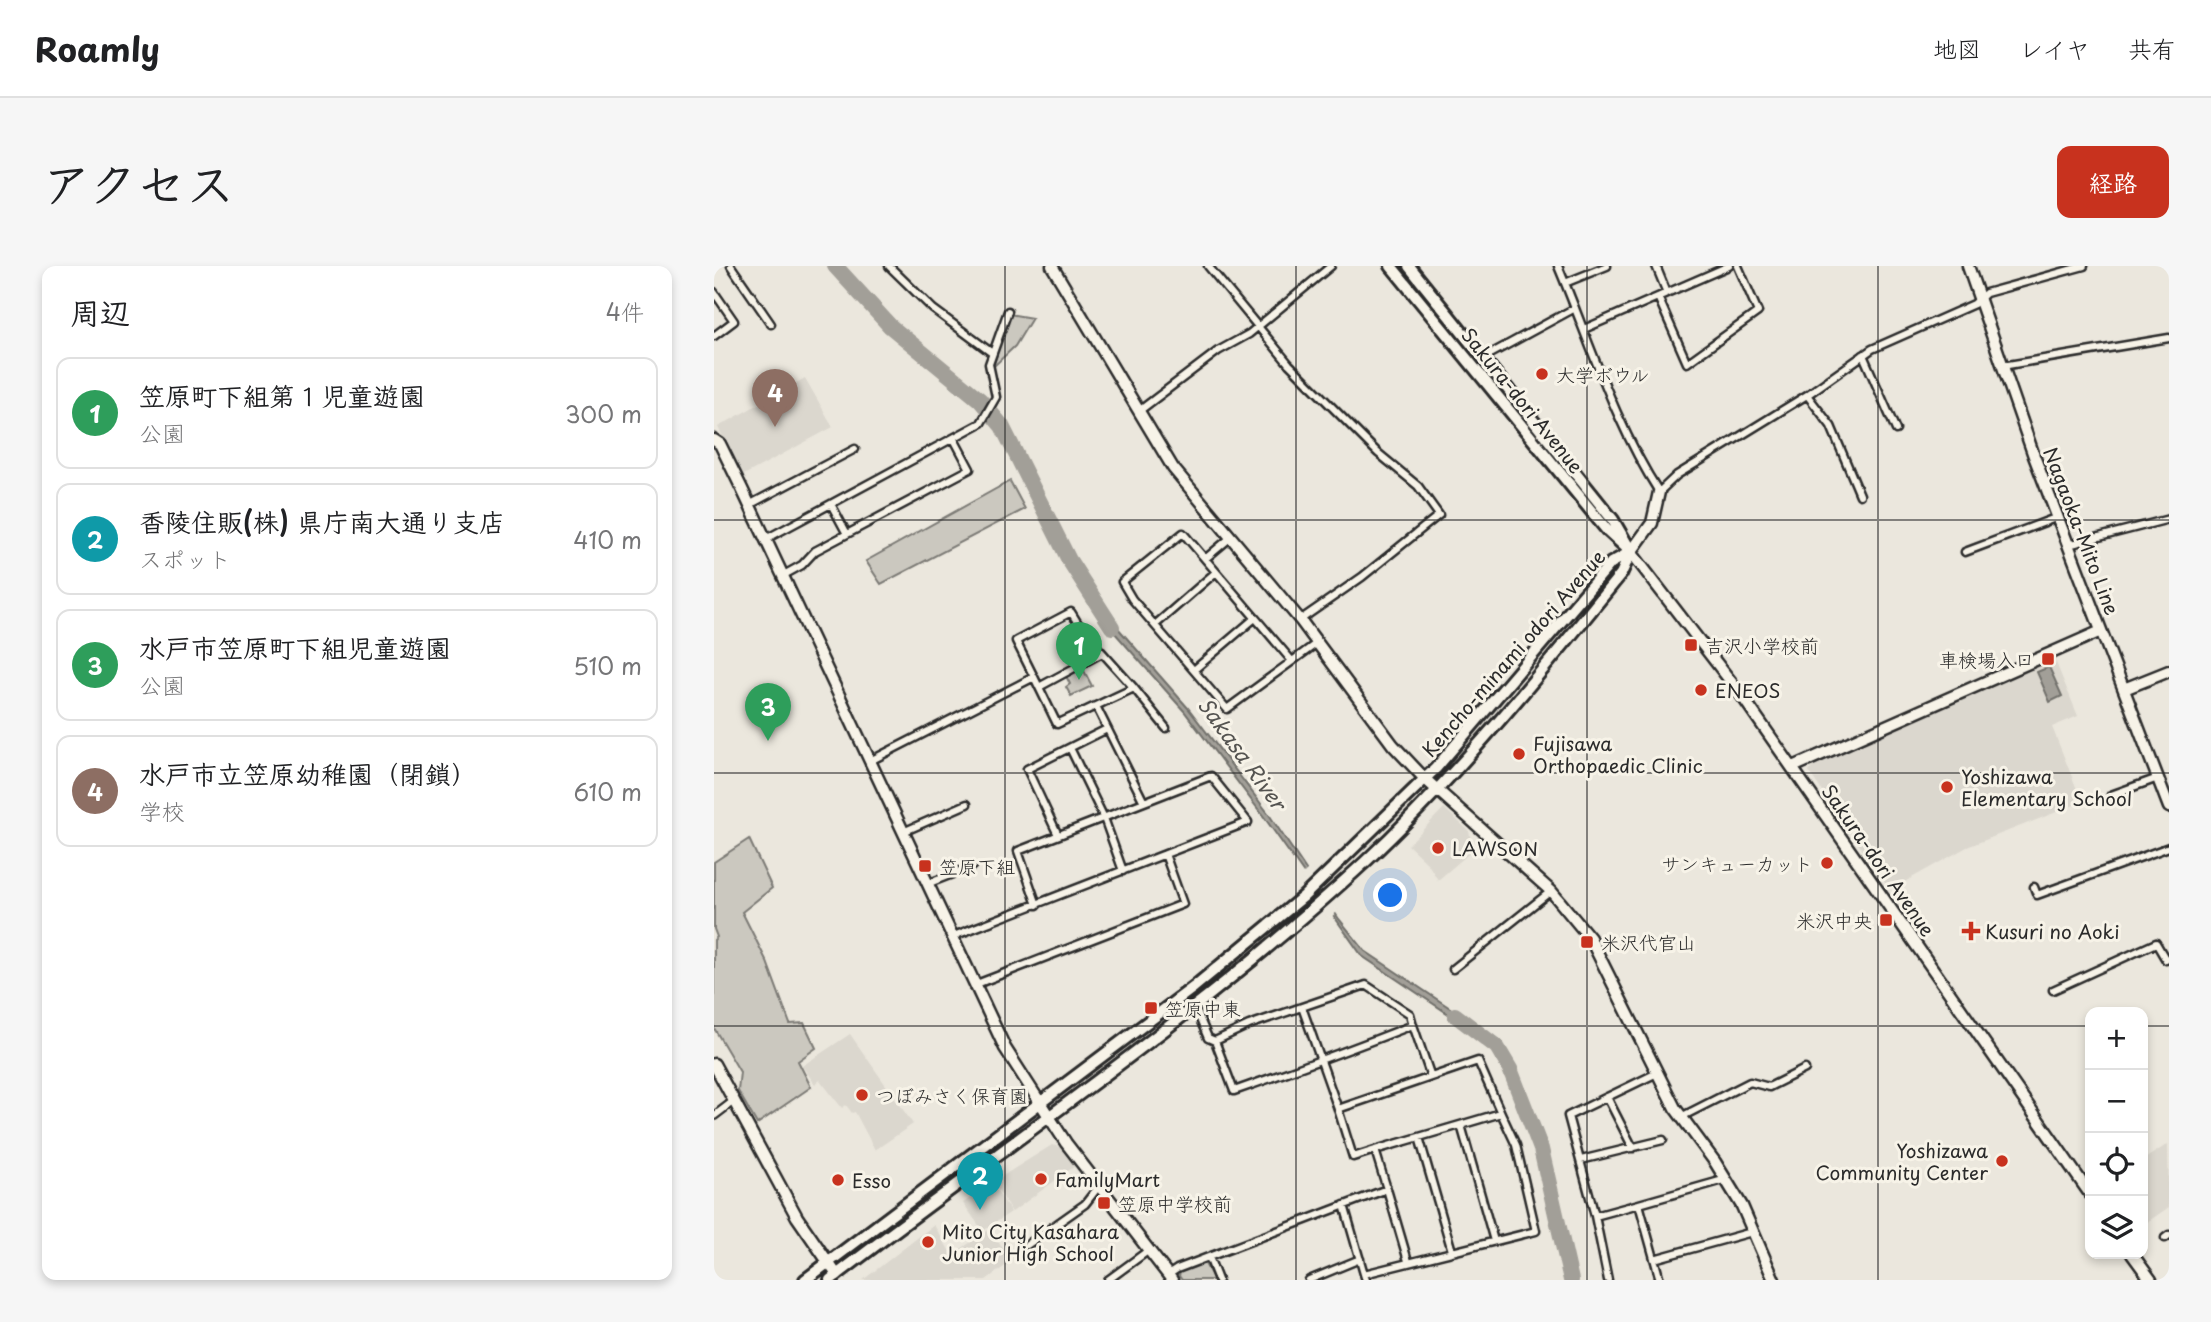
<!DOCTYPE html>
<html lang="ja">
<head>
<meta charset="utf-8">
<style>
  :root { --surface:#fff; --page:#f6f6f6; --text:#202124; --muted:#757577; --line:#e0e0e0; --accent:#c8321e }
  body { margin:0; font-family:"Playpen Sans","Klee One",sans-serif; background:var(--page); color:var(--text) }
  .controls { position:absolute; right:21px; bottom:21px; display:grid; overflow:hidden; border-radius:14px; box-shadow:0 4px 10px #0003 }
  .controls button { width:63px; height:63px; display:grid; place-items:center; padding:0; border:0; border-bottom:2px solid var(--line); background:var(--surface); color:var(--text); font:35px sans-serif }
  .you { position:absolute; left:677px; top:630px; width:24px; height:24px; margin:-18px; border:5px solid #fff; border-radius:50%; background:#1a73e8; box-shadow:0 0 0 10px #1a73e833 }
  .badge { display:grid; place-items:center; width:46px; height:46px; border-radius:50%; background:var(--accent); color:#fff; font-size:23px; font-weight:700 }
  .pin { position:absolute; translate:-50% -58px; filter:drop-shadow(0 2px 4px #0008) }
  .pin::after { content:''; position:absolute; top:37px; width:24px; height:21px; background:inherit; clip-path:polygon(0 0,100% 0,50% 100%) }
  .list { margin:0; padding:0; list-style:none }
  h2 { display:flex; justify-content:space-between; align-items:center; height:91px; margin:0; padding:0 28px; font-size:30px }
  h2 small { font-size:23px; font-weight:400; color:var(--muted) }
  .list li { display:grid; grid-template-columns:46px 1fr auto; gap:21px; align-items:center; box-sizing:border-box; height:112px; margin:0 14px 14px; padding:0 14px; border:2px solid var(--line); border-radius:14px }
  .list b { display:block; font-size:26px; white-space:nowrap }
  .list p { margin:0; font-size:23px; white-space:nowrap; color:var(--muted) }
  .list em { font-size:23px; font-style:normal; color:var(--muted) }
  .icon { flex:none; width:38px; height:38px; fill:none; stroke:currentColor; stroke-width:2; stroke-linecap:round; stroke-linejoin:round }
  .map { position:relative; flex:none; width:1455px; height:1014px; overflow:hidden; border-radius:14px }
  header { display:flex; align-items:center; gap:42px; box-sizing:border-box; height:98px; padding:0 35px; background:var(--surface); border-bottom:2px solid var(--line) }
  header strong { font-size:33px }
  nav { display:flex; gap:38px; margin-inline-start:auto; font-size:24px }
  .intro { display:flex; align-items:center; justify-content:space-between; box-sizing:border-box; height:168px; padding:0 42px }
  h1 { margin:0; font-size:49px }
  .button { padding:18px 32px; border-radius:14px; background:var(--accent); color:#fff; font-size:24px; font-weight:700 }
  main { display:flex; gap:42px; padding:0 42px }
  aside { flex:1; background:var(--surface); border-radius:14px; box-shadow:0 4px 10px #0003 }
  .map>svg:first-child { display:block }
  .built { fill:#dbd7ce }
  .green { fill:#cbc8bf; stroke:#7b7a75; stroke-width:2 }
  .water { fill:#a29f98; stroke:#72716c; stroke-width:2 }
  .pier { fill:#ebe7dd }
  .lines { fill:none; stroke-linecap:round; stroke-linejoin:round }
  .river { stroke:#a29f98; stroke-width:16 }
  .street-casing { stroke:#2b2b2b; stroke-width:11 }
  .secondary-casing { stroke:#2b2b2b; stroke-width:15 }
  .primary-casing { stroke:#2b2b2b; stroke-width:16 }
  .street { stroke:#f7f3e8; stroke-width:6 }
  .secondary { stroke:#f7f3e8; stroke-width:10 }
  .primary { stroke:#f7f3e8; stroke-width:10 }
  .grid { fill:none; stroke:#2b2b2b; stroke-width:2; stroke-opacity:0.55 }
  .poi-dot { fill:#c8321e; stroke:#f7f3e8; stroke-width:2.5 }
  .labels { text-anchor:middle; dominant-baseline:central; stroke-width:6; stroke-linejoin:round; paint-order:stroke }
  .poi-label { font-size:19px; fill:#2b2b2b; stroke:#f7f3e8; text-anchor:start }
  .street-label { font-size:19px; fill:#2b2b2b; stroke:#f7f3e8 }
  .water-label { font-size:21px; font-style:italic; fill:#555451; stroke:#f7f3e8 }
</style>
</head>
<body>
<header>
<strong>Roamly</strong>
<nav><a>地図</a><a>レイヤ</a><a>共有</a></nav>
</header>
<div class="intro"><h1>アクセス</h1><a class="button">経路</a></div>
<main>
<aside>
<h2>周辺<small>4件</small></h2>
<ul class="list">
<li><span class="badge" style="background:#2e9e5b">1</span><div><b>笠原町下組第１児童遊園</b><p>公園</p></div><em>300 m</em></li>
<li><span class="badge" style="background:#0f9aa8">2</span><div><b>香陵住販(株) 県庁南大通り支店</b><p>スポット</p></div><em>410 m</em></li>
<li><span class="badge" style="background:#2e9e5b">3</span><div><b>水戸市笠原町下組児童遊園</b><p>公園</p></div><em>510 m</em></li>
<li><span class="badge" style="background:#8d6e63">4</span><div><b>水戸市立笠原幼稚園（閉鎖）</b><p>学校</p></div><em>610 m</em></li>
</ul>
</aside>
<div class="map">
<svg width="1455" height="1014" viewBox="0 0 1455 1014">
  <rect width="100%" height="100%" fill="#ebe7dd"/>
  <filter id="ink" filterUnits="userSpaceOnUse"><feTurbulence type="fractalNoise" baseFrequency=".0143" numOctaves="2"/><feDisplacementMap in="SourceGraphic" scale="14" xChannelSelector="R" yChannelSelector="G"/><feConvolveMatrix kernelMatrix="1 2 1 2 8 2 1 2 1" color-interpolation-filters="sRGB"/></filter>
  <g filter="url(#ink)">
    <path class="built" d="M91 112 119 161 28 210 4 161Z
      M1340 392 1364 450 1338 461 1368 536 1253 581 1176 624 1095 506 1099 499Z
      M730 542 755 565 759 584 724 614 714 598 694 579Z
      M136 768 199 858 161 884 141 846 138 847 132 839 128 842 106 814 101 818 88 800Z
      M1454 878 1455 941 1429 959V894Z
      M338 879 347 881 361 900 298 946 279 916Z
      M278 917 297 946 269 965 249 937Z
      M220 959 238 989 276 963 298 995 272 1014H149Z"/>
    <path class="green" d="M295 48 318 52 301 80 279 101Z
      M296 215 311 243 167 318 152 295Z
      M368 401 378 420 357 430 352 421 356 418 352 410Z
      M35 573 58 622 28 646 53 696 76 758 90 757 102 782 84 795 97 821 43 858 24 825 26 806 0 762V674L3 671 0 663V596Z
      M490 996 500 1014H468L465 1010 466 1006Z"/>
    <path class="water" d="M389 345 474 442 554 547 625 653 651 685 760 758 757 763 648 690 550 551 470 445 384 348Z
      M1335 401 1348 430 1336 436 1323 406Z"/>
    <path class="pier" d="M596 601 624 645 615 653 587 610Z"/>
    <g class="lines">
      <path class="river" d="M121 0 176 60 266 134 288 160 355 294 398 361
        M741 749 783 781 796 803 827 883 857 1014"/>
      <g class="street-casing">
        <path id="street" d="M17 0 57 58
          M175 0 219 43 278 87
          M494 0 575 98 664 187 704 220 725 249 648 311 586 354
          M844 0C876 76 900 156 945 226L963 209 1093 129 1158 83 1260 38 1272 27 1370 0
          M942 0 953 27
          M851 17 893 0
          M0 26 20 55 0 70
          M944 31 973 97 1044 46 1024 0
          M870 63 1015 0
          M1149 89 1182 164
          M769 92 861 42
          M1288 100 1455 72
          M1093 129 1117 160 1146 229
          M425 145 504 85 535 68 617 0
          M117 238 133 268
          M35 239 141 183
          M50 274 267 157 282 131 275 98 294 45
          M1354 279 1455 253
          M1251 286 1344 251
          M491 293 516 272
          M68 310 88 299 101 285 256 203 240 173
          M441 359 502 306
          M578 395 469 267 408 316 418 333 513 443 603 377
          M481 403 541 352
          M325 421 388 387
          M420 422 452 462
          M382 440 430 536
          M356 482 390 552 409 605
          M156 495 320 411 302 375 357 346 368 364 420 422 343 458 320 411
          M1397 529 1444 512
          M189 566 253 538
          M344 569 313 503 393 463
          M213 618 259 600
          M1320 621 1323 629 1455 581
          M237 671C337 633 436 594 534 556L497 510 304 585 323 639
          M739 703 837 625
          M260 719 469 638 451 588
          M1339 724 1442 677 1452 694 1455 692
          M480 739 494 772 501 775 520 825C580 804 640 782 699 759L717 811 624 843 588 741
          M501 775 535 759 652 719 696 748 699 759
          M717 811 764 795 787 847
          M893 831 919 882
          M624 843 639 891 661 884
          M0 850 21 834
          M967 851 1036 816 1055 821 1091 803
          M747 859 780 975
          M705 871 738 985
          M867 894 949 874
          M673 923 694 995
          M925 938 1013 913
          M630 939 650 1008
          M881 950 925 938 946 1014
          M1451 972 1455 969
          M313 979 371 938 385 920
          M495 991 504 1014
          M940 993 1038 966
          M454 1009 463 1003 673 923 661 884 787 847 802 879 822 965 650 1008 652 1014
          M394 1014 435 984
          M595 1014 646 993
          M894 1014 881 950 854 850 943 807"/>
      </g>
      <g class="secondary-casing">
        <path id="secondary" d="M338 0 459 202 587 355 679 479 711 513 837 625 876 672 961 842 1001 896 1028 940 1060 1014
          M1254 0 1320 190 1455 541
          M0 174 6 178 28 223 291 782 352 877 458 1014
          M945 226 938 257 917 286 1028 430 1376 928
          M1410 423 1455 405
          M1079 501 1387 365
          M0 798 83 951 123 1009
          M1418 988 1437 1014"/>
      </g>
      <g class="primary-casing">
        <path id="primary" d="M677 0 892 263 917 286
          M695 0 899 254 914 280
          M91 1014 480 721 589 631 722 502 897 297 917 286
          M116 1014C295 876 485 750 651 596 745 508 826 408 907 308L917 286"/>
      </g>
      <use href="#street" class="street"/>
      <use href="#secondary" class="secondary"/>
      <use href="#primary" class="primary"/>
    </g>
  </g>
  <path class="grid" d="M291 0V1014M582 0V1014M873 0V1014M1164 0V1014M0 254H1455M0 507H1455M0 760H1376M1429 760H1455"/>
  <g class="poi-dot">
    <circle cx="828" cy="108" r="7"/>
    <rect x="970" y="372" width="14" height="14" rx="3.5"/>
    <rect x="1327" y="386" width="14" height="14" rx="3.5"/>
    <circle cx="987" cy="424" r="7"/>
    <circle cx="805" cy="488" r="7"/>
    <circle cx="1233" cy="521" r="7"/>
    <circle cx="724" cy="582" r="7"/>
    <circle cx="1113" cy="597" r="7"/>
    <rect x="204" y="593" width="14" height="14" rx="3.5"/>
    <rect x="1165" y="647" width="14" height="14" rx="3.5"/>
    <path d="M1253.5 654.5h7v7h7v7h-7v7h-7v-7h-7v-7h7z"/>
    <rect x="866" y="669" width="14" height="14" rx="3.5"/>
    <rect x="430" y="735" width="14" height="14" rx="3.5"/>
    <circle cx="148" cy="829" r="7"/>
    <circle cx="1288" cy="895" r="7"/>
    <circle cx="327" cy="913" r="7"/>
    <circle cx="124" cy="914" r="7"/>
    <rect x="383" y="930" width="14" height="14" rx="3.5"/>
    <circle cx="214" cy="976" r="7"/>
  </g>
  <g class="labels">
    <g class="poi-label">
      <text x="842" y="108">大学ボウル</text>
      <text x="991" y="379">吉沢小学校前</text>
      <text x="1320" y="393" text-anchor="end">車検場入口</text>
      <text x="1001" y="424">ENEOS</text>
      <text x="819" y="477">Fujisawa<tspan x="819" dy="22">Orthopaedic Clinic</tspan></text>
      <text x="1247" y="510">Yoshizawa<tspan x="1247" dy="22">Elementary School</tspan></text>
      <text x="738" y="582">LAWSON</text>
      <text x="1099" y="597" text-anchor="end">サンキューカット</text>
      <text x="225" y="600">笠原下組</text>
      <text x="1158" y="654" text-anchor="end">米沢中央</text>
      <text x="1271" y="665">Kusuri no Aoki</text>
      <text x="887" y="676">米沢代官山</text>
      <text x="451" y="742">笠原中東</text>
      <text x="162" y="829">つぼみさく保育園</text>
      <text x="1274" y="884" text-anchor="end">Yoshizawa<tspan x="1274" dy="22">Community Center</tspan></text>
      <text x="341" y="913">FamilyMart</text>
      <text x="138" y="914">Esso</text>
      <text x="404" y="937">笠原中学校前</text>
      <text x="228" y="965">Mito City Kasahara<tspan x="228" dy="22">Junior High School</tspan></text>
    </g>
    <g class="street-label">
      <text transform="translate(809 134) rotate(51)">Sakura-dori Avenue</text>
      <text transform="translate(1368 265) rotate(69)">Nagaoka-Mito Line</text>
      <text transform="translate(799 387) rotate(-49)">Kencho-minami odori Avenue</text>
      <text transform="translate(1165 594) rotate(55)">Sakura-dori Avenue</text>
    </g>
    <g class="water-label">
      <text transform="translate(529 487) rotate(54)">Sakasa River</text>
    </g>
  </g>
</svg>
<div class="controls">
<button>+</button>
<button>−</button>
<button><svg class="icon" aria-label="locate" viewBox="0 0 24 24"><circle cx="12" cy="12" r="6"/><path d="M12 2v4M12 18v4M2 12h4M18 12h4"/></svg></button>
<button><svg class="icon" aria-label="layers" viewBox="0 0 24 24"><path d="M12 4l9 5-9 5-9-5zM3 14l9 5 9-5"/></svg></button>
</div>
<div class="you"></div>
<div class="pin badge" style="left:365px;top:414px;background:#2e9e5b">1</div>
<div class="pin badge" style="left:266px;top:944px;background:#0f9aa8">2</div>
<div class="pin badge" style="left:54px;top:475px;background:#2e9e5b">3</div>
<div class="pin badge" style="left:61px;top:161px;background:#8d6e63">4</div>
</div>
</main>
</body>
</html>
